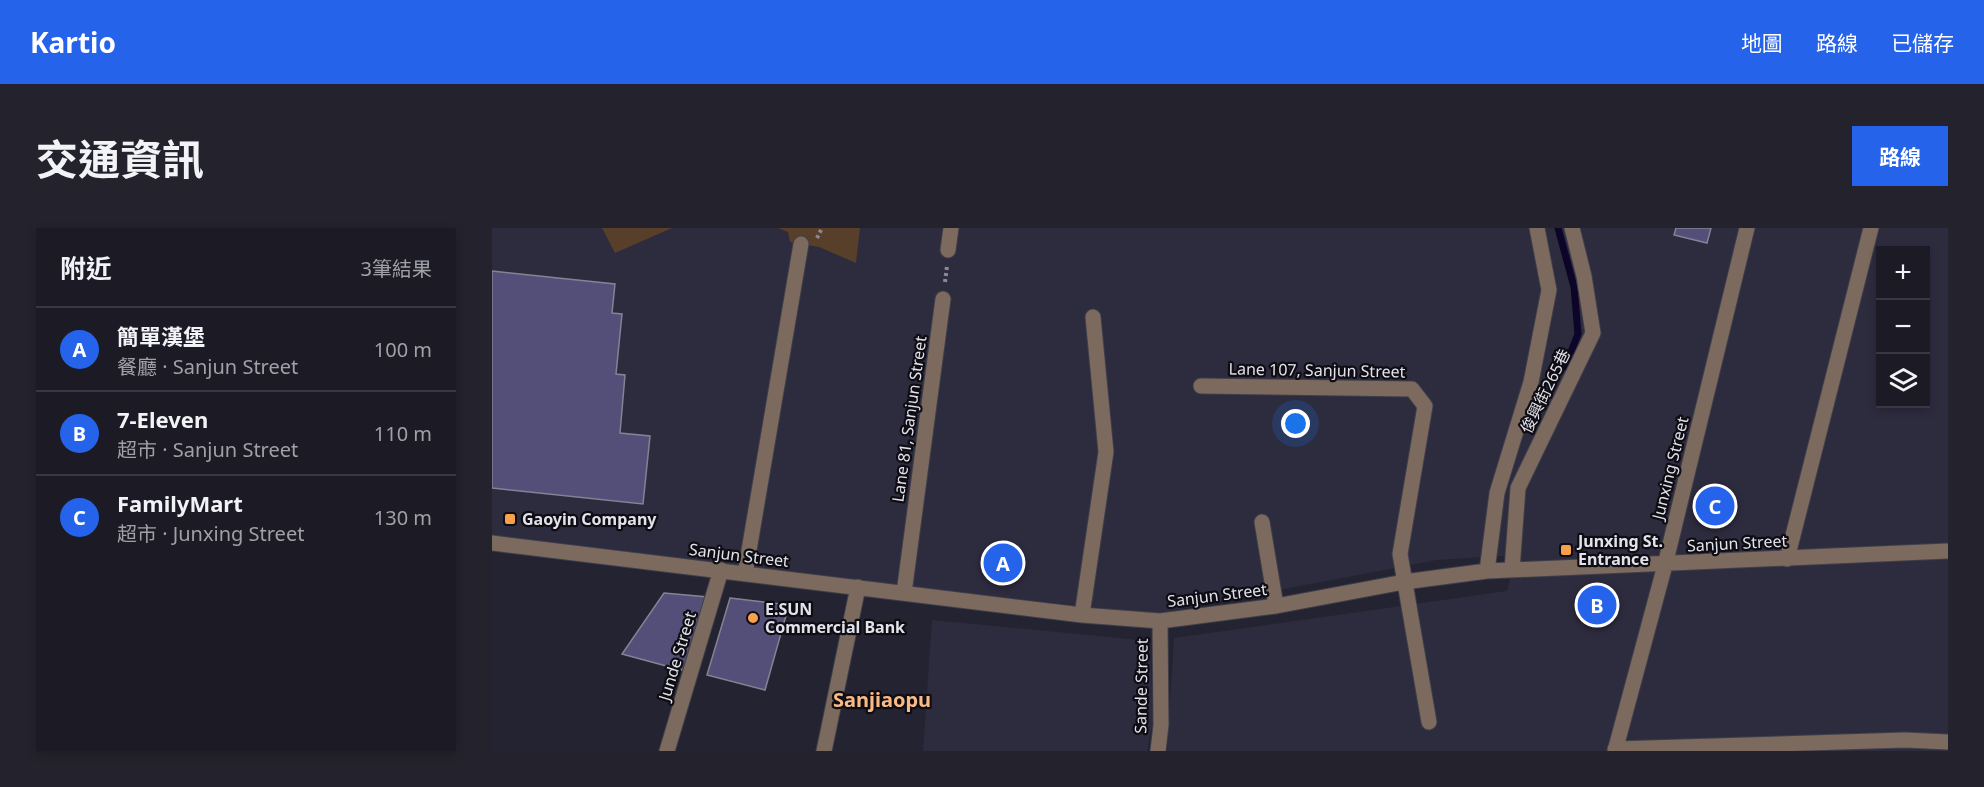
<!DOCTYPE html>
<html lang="zh-TW">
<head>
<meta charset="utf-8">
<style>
  :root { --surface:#1b1a25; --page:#24232d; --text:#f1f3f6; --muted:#a0a1a7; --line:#393842; --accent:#2563eb }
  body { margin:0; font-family:"Noto Sans","Noto Sans TC",sans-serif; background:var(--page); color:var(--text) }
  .controls { position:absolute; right:18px; top:18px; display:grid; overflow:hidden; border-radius:0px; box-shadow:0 3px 9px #0003 }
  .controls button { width:54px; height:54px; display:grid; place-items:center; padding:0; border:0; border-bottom:2px solid var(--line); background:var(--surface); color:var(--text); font:30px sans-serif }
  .you { position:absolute; left:804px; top:196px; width:21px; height:21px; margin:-15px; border:4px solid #fff; border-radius:50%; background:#1a73e8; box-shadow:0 0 0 9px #1a73e833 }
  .badge { display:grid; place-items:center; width:39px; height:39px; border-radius:50%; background:var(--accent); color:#fff; font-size:20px; font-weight:700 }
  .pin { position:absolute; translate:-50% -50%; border:3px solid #fff; box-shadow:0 2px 6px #0006 }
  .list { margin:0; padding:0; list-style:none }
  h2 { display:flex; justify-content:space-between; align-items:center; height:78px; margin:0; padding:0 24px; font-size:26px }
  h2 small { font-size:20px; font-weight:400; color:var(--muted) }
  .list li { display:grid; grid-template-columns:39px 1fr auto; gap:18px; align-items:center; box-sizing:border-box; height:84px; padding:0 24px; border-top:2px solid var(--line) }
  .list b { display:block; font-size:22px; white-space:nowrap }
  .list p { margin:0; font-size:20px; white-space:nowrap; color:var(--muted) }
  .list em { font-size:20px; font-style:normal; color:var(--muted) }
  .icon { flex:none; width:33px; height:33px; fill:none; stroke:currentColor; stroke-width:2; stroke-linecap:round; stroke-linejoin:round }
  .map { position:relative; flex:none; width:1456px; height:523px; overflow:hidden; border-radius:0px }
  header { display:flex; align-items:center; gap:36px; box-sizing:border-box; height:84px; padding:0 30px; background:var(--accent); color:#fff }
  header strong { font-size:28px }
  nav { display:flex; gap:33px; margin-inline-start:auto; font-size:21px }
  .intro { display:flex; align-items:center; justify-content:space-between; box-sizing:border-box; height:144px; padding:0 36px }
  h1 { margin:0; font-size:42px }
  .button { padding:15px 27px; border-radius:0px; background:var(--accent); color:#fff; font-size:21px; font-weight:700 }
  main { display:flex; gap:36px; padding:0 36px }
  aside { flex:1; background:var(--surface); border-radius:0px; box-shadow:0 3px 9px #0003 }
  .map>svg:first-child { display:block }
  .built { fill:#2d2b3e; fill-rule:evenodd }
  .green { fill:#583f29 }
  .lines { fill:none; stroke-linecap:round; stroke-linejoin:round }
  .stream { stroke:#0d0527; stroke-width:7 }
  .building { fill:#534f78; stroke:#848394; stroke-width:1.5 }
  .minor-casing { stroke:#3f3e4b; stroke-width:17 }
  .path { stroke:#8a8994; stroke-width:4; stroke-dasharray:3 3; stroke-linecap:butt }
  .minor { stroke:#7b6a5d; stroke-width:15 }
  .poi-dot { fill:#f9a04c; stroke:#0e0d13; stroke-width:2 }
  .labels { text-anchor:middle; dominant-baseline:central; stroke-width:4.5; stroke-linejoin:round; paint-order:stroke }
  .street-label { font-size:16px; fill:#e3e2eb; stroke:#0e0d13 }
  .poi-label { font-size:16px; font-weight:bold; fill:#e3e2eb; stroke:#0e0d13; text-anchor:start }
  .quarter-label { font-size:20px; font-weight:bold; fill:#f9ba85; stroke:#0e0d13 }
</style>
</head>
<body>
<header>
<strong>Kartio</strong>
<nav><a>地圖</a><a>路線</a><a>已儲存</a></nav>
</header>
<div class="intro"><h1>交通資訊</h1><a class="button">路線</a></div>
<main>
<aside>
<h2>附近<small>3筆結果</small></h2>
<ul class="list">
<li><span class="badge">A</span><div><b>簡單漢堡</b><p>餐廳 · Sanjun Street</p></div><em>100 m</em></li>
<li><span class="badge">B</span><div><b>7-Eleven</b><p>超市 · Sanjun Street</p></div><em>110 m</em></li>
<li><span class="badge">C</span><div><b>FamilyMart</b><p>超市 · Junxing Street</p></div><em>130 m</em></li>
</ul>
</aside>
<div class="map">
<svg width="1456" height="523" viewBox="0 0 1456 523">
  <rect width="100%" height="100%" fill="#242331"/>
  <path class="built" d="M0 0H1456V523H675L682 410 1015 363 1024 327 945 332 662 386 0 312ZM1388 22H1434V176H1388Z
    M440 392 658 413 661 494 655 523H431Z"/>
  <path class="green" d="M110 0H180L123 25Z
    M286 0H368L364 35 327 19 298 14 296 4Z"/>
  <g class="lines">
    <path class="stream" d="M1066 0 1082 59 1086 106 1073 139"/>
  </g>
  <path class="building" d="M1184 0H1219L1215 15 1182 7Z
    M0 43 123 56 120 85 130 86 124 146 133 147 128 205 158 208 151 276 0 260Z
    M172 365 216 369 193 443 130 426Z
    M238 370 297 377 273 462 215 447Z"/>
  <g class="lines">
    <g class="minor-casing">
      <path id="minor" d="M456 22 459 0
        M709 158 920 161 933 178 908 326 937 494
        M770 294 784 378
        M0 315 590 387 668 393 784 378 912 354 995 343 1456 323
        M1295 331 1379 0
        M1020 342 1026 260 1101 105 1092 48 1080 0
        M995 343 1005 265 1039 154 1057 62 1045 0
        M253 346 309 16
        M412 365 451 71
        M590 387 614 224 601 89
        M1123 521 1413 512 1456 514
        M175 523 229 342
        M332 523 366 359
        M666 523 669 497 668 393
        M1123 523 1173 337 1255 0"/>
    </g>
    <path class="path" d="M325 10 330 0
      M453 54 455 38"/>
    <use href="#minor" class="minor"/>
  </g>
  <g class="poi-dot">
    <rect x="12" y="285" width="12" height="12" rx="3"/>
    <rect x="1068" y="316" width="12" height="12" rx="3"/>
    <circle cx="261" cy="390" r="6"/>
  </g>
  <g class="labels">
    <g class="street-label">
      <text transform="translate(825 142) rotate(1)">Lane 107, Sanjun Street</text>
      <text transform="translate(1053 163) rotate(-64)">俊興街265巷</text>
      <text transform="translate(417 191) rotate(-82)">Lane 81, Sanjun Street</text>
      <text transform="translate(1178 240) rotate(-76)">Junxing Street</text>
      <text transform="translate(1245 315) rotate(-3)">Sanjun Street</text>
      <text transform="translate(247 327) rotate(7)">Sanjun Street</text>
      <text transform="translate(725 367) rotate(-7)">Sanjun Street</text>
      <text transform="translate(185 428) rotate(-73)">Junde Street</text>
      <text transform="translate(649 458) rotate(-89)">Sande Street</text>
    </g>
    <g class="poi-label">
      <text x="30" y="291">Gaoyin Company</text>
      <text x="1086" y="313">Junxing St.<tspan x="1086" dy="18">Entrance</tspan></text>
      <text x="273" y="381">E.SUN<tspan x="273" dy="18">Commercial Bank</tspan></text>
    </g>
    <g class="quarter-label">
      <text x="390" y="471">Sanjiaopu</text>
    </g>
  </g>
</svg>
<div class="controls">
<button>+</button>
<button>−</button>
<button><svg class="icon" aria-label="layers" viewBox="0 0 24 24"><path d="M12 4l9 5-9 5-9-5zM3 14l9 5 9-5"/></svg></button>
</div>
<div class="you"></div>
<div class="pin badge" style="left:511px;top:335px">A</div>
<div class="pin badge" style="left:1105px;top:377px">B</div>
<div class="pin badge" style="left:1223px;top:278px">C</div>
</div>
</main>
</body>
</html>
